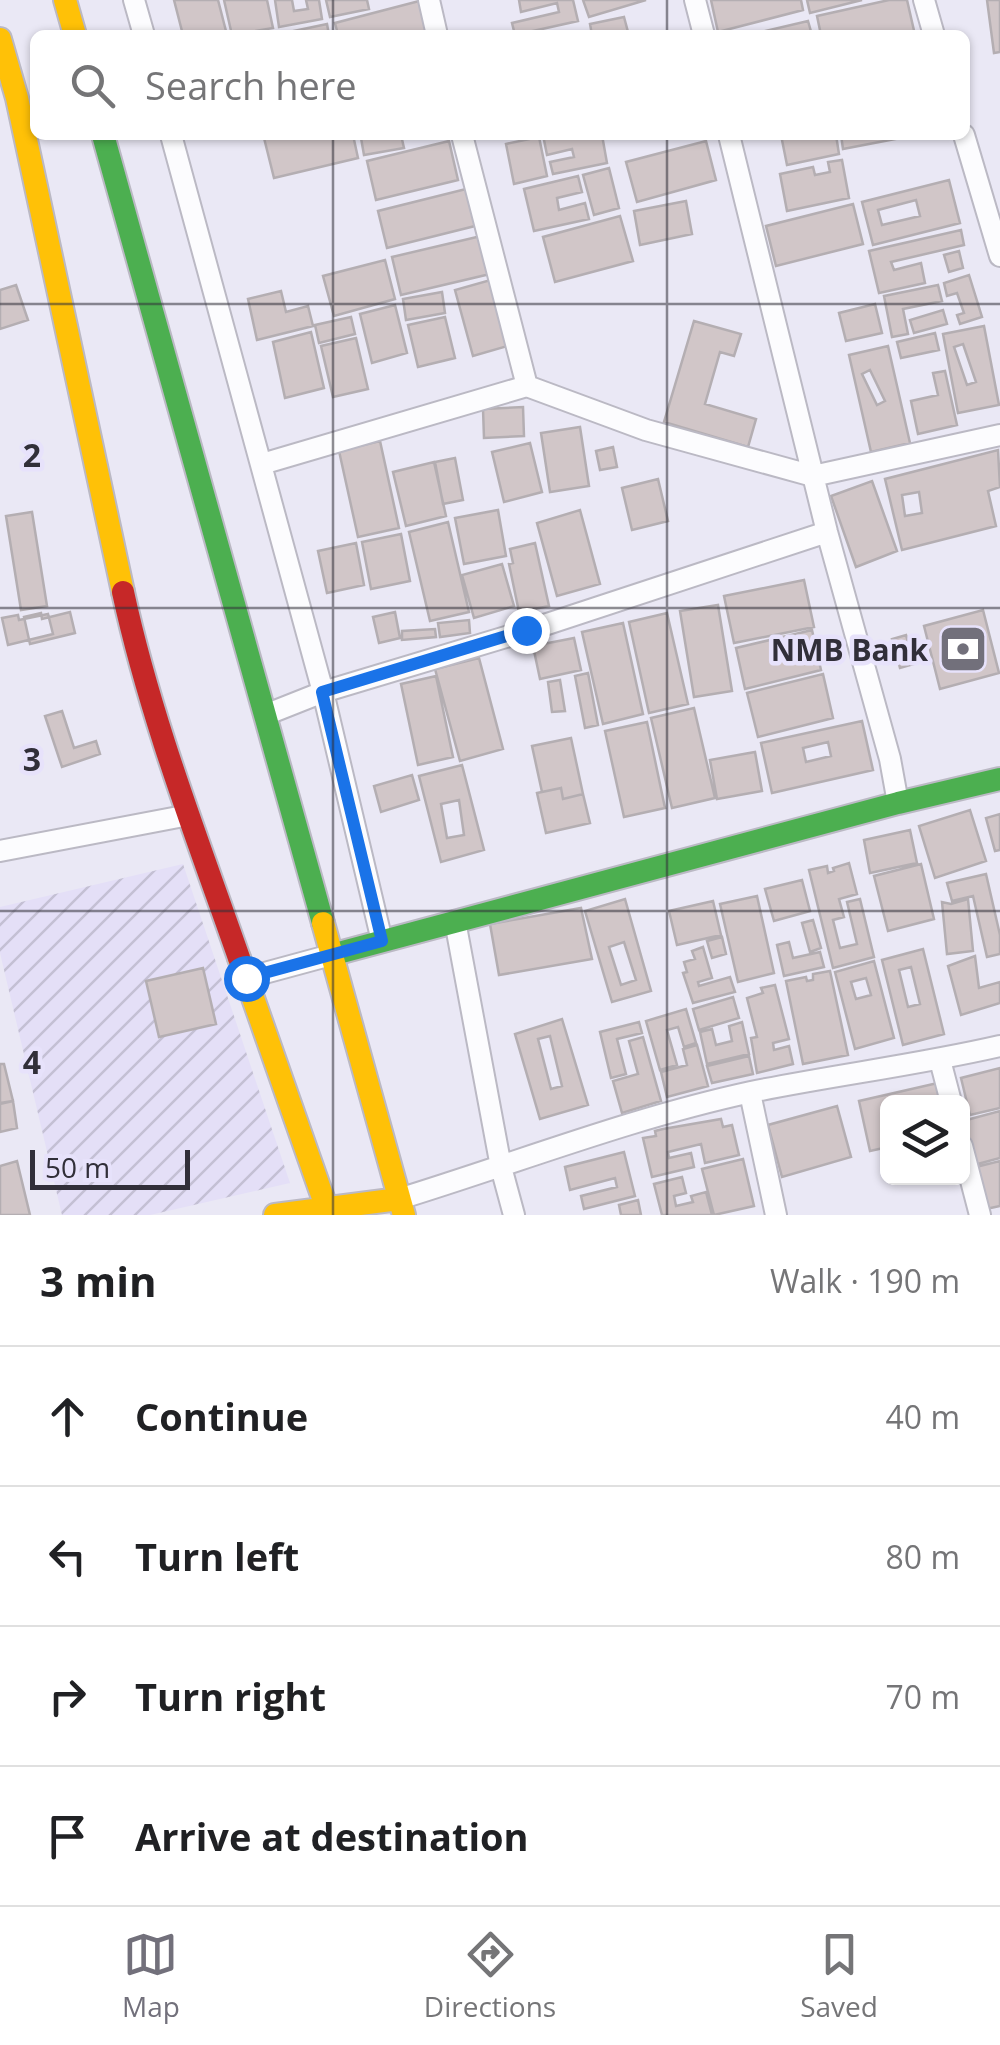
<!DOCTYPE html>
<html lang="en">
<head>
<meta charset="utf-8">
<style>
  :root { --surface:#fff; --page:#f2f2f2; --text:#202124; --muted:#757577; --line:#e0e0e0; --accent:#72707b }
  body { margin:0; font-family:"Open Sans",sans-serif; background:var(--page); color:var(--text) }
  .controls { position:absolute; right:30px; bottom:30px; display:grid; overflow:hidden; border-radius:15px; box-shadow:0 2px 8px #0004 }
  .controls button { width:90px; height:90px; display:grid; place-items:center; padding:0; border:0; border-bottom:2px solid var(--line); background:var(--surface); color:var(--text); font:50px sans-serif }
  .scale { position:absolute; left:30px; bottom:25px; width:160px; box-sizing:border-box; padding-left:10px; border:5px solid #312f39; border-top:0; font-size:28px; line-height:35px; white-space:nowrap; color:#312f39; -webkit-text-stroke:8px #e7e2fb; paint-order:stroke }
  .stop { position:absolute; width:30px; height:30px; margin:-22px; border:8px solid #1a73e8; border-radius:50%; background:#fff }
  .stop.end { background:#1a73e8; border-color:#fff; box-shadow:0 2px 10px #0008 }
  .list { margin:0; padding:0; list-style:none }
  h2 { display:flex; justify-content:space-between; align-items:center; height:130px; margin:0; padding:0 40px; font-size:42px }
  h2 small { font-size:32px; font-weight:400; color:var(--muted) }
  .list li { display:grid; grid-template-columns:65px 1fr auto; gap:30px; align-items:center; box-sizing:border-box; height:140px; padding:0 40px; border-top:2px solid var(--line) }
  .list b { display:block; font-size:38px; white-space:nowrap }
  .list em { font-size:32px; font-style:normal; color:var(--muted) }
  .icon { flex:none; width:55px; height:55px; fill:none; stroke:currentColor; stroke-width:2; stroke-linecap:round; stroke-linejoin:round }
  .map { position:relative; flex:none; width:1000px; height:1215px; overflow:hidden }
  .search { position:absolute; background:var(--surface); box-shadow:0 2px 8px #0004; left:30px; right:30px; top:30px; height:110px; display:flex; align-items:center; gap:25px; box-sizing:border-box; padding:0 35px; border-radius:15px; color:var(--muted); font-size:38px }
  .sheet { height:690px; background:var(--surface) }
  nav { display:flex; justify-content:space-around; align-items:center; box-sizing:border-box; height:140px; border-top:2px solid var(--line); background:var(--surface); font-size:28px; color:var(--muted) }
  nav a { display:grid; justify-items:center; gap:5px }
  nav .on { color:var(--accent) }
  .map>svg:first-child { display:block }
  .industrial { fill:url(#industrial-furrows) }
  .building { fill:#d1c6c8; stroke:#b4aeb2; stroke-width:2.5; fill-rule:evenodd }
  .lines { fill:none; stroke-linecap:round; stroke-linejoin:round }
  .street-casing { stroke:#bbb9c4; stroke-width:24 }
  .fast-casing { stroke:#bbb9c4; stroke-width:26 }
  .slow-casing { stroke:#bbb9c4; stroke-width:26 }
  .jam-casing { stroke:#bbb9c4; stroke-width:26 }
  .street { stroke:#fcfcfe; stroke-width:20 }
  .fast { stroke:#4caf50; stroke-width:22 }
  .slow { stroke:#ffc107; stroke-width:22 }
  .jam { stroke:#c62828; stroke-width:22 }
  .route { stroke:#1a73e8; stroke-width:12 }
  .grid { fill:none; stroke:#312f39; stroke-width:2.5; stroke-opacity:0.55 }
  .labels { text-anchor:middle; dominant-baseline:central; stroke-width:9; stroke-linejoin:round; paint-order:stroke }
  .poi-label { font-size:30px; font-weight:bold; fill:#312f39; stroke:#e7e2fb; text-anchor:end }
  .grid-label { font-size:32px; text-anchor:middle; font-weight:bold; fill:#312f39; stroke:#e7e2fb; stroke-width:9; stroke-linejoin:round; paint-order:stroke }
</style>
</head>
<body>
<div class="map">
<svg width="1000" height="1215" viewBox="0 0 1000 1215">
  <defs>
    <pattern id="industrial-furrows" width="10" height="10" patternUnits="userSpaceOnUse" patternTransform="scale(2.5)"><rect width="10" height="10" fill="#e4dff7"/><path d="M-1 1l2-2M0 10L10 0M9 11l2-2" fill="none" stroke="#c4c0d4"/></pattern>
  </defs>
  <rect width="100%" height="100%" fill="#eae8f5"/>
  <path class="industrial" d="M183 864 290 1183 150 1215H62L0 953V907Z"/>
  <path class="building" d="M174 0H218L227 35H183Z
    M224 0H267L273 28 232 35Z
    M275 0H292L294 11 308 9 306 0H319L322 19 279 27Z
    M326 0H367L369 9 330 17Z
    M423 0 431 35H338L335 23Z
    M519 0H573L578 21 515 35 512 23 559 12 557 3 521 12Z
    M583 0H646L589 17Z
    M711 0H801L803 10 718 32Z
    M807 0H862L810 13Z
    M889 0H907L915 35H821L817 16Z
    M987 0H1000V52L994 53Z
    M624 17 628 32 592 35 590 24Z
    M808 21 812 35H748Z
    M327 24 329 35H284V33Z
    M277 135H353L358 158 274 178 264 138Z
    M380 135H401L404 148 364 155 361 138Z
    M543 135H602L607 163 553 174 550 162 574 157 572 149 547 155Z
    M781 135H836L839 154 787 165Z
    M841 135H916L843 149Z
    M539 137 547 176 514 184 506 144Z
    M449 141 458 180 376 200 367 161Z
    M706 141 716 180 637 202 626 162Z
    M842 160 849 198 787 211 780 174 813 167 815 175 830 172 828 162Z
    M609 168 619 208 594 215 583 175Z
    M578 176 582 192 557 198 559 210 585 203 589 219 534 231 524 189Z
    M949 180 960 223 873 245 862 202ZM916 200 920 216 882 225 878 210Z
    M470 188 479 225 387 248 378 211Z
    M686 201 692 234 640 245 634 211Z
    M853 204 863 244 776 266 766 226Z
    M620 216 633 261 555 282 543 237Z
    M961 230 964 245 891 262 894 270 921 263 925 283 879 293 869 251Z
    M481 236 490 274 401 295 392 257Z
    M959 251 963 268 949 272 944 255Z
    M385 260 395 299 334 316 323 276Z
    M969 275 982 317 960 324 957 315 964 313 957 293 947 296 944 283Z
    M494 279 511 345 473 356 455 290Z
    M16 285 28 320 0 329V290Z
    M938 285 942 301 903 309 908 334 892 337 884 296Z
    M281 291 286 312 308 306 313 326 257 340 248 299Z
    M442 292 445 313 406 320 403 299Z
    M875 304 882 333 846 341 839 313Z
    M395 305 407 353 372 363 360 314Z
    M943 310 947 324 914 333 910 320Z
    M351 317 355 334 319 343 315 325Z
    M445 317 455 358 418 367 408 325Z
    M694 321 741 334 734 356 720 352 705 404 756 419 748 447 664 422Z
    M984 326 999 405 958 413 943 334ZM963 344 976 382 967 385 954 347Z
    M311 332 324 388 285 398 273 342Z
    M935 333 939 350 901 358 897 342Z
    M356 338 368 389 333 397 321 346Z
    M888 346 910 443 871 452 849 355ZM870 370 885 401 877 405 862 374Z
    M945 371 957 425 918 434 911 401 938 395 933 373Z
    M523 407 524 436 484 438 483 409Z
    M580 427 589 486 550 492 541 433Z
    M380 441 399 528 358 537 339 451Z
    M530 443 542 492 504 502 492 452Z
    M613 447 617 467 600 470 596 451Z
    M998 450 1000 487 988 491 996 526 902 550 885 479ZM919 492 922 513 905 516 902 495Z
    M455 458 463 500 443 504 435 462Z
    M434 462 446 516 406 526 393 472Z
    M658 479 668 521 632 530 622 488Z
    M872 481 897 551 856 567 831 496Z
    M498 510 506 556 464 564 455 518Z
    M580 510 600 584 557 596 537 523Z
    M32 512 47 606 21 610 6 516Z
    M448 522 469 612 430 621 409 532Z
    M401 534 410 581 371 589 362 542Z
    M356 543 364 585 327 593 318 551Z
    M535 543 549 606 519 612 509 564 513 563 510 549Z
    M502 564 514 606 474 618 462 575Z
    M804 580 814 627 734 643 724 596Z
    M718 605 732 691 694 697 680 611Z
    M983 610 999 673 940 689 924 626Z
    M70 612 75 633 30 644 24 617 41 613 42 619Z
    M395 612 400 638 379 643 373 617Z
    M667 613 688 704 649 713 629 622Z
    M48 614 53 634 8 645 2 618 18 615 19 620Z
    M469 620 470 633 440 637 438 623Z
    M623 623 643 714 603 724 582 632Z
    M435 629 436 637 402 640V631Z
    M812 630 821 670 745 689 736 648Z
    M906 635 914 664 900 668 892 639Z
    M574 638 581 670 540 679 533 646Z
    M479 658 503 749 460 761 435 669Z
    M588 673 598 725 585 728 575 676Z
    M823 674 833 718 758 737 747 693Z
    M436 676 453 757 418 765 401 684Z
    M560 680 565 711 552 712 548 682Z
    M694 708 715 798 672 808 651 718Z
    M62 711 74 748 96 741 100 754 62 767 45 716Z
    M862 721 873 770 772 793 761 743ZM828 742 831 756 806 762 803 748Z
    M647 722 665 808 624 817 605 731Z
    M571 738 583 794 563 799 561 788 542 792 532 746Z
    M755 752 762 791 717 799 710 760Z
    M462 765 484 850 441 862 419 776ZM459 800 464 835 447 838 441 804Z
    M412 775 419 800 381 812 374 786Z
    M561 788 563 799 583 794 590 823 546 833 537 793Z
    M970 810 986 861 935 878 919 826Z
    M1000 814V850L995 851 986 818Z
    M910 830 917 863 870 873 864 840Z
    M849 863 857 894 839 899 844 917 833 920 840 948 857 944 847 902 860 899 874 957 833 968 809 870 827 866 828 873 834 871 833 868Z
    M921 864 934 919 888 931 874 876Z
    M986 874 1000 935V954L987 957 973 896 952 901 947 883Z
    M802 880 810 911 774 921 765 889Z
    M757 896 774 973 738 982 720 904Z
    M625 899 651 991 612 1002 585 911ZM624 942 636 980 621 985 609 947Z
    M968 899 973 951 947 954 942 902 951 904Z
    M713 901 721 935 677 945 669 911Z
    M581 908 592 959 499 975 490 924Z
    M813 920 821 948 810 952 802 923Z
    M722 937 726 954 712 958 707 941Z
    M789 942 793 958 820 952 824 967 784 976 777 945Z
    M703 947 712 978 698 982 699 986 730 977 735 992 693 1003 683 973 687 972 684 962 695 959 692 951Z
    M923 949 944 1034 903 1045 882 960ZM911 967 920 1004 908 1007 899 970Z
    M975 956 979 988 1000 982V1003L961 1015 948 966Z
    M874 961 894 1038 855 1049 835 972ZM866 978 871 995 856 999 851 982Z
    M203 968 216 1024 159 1037 146 981Z
    M830 971 848 1055 803 1064 786 981 806 977 807 981 813 980V974Z
    M775 985 789 1039 773 1043 774 1050 789 1046 793 1064 757 1073 751 1038 757 1037 747 998 763 993 761 988Z
    M733 997 739 1018 699 1030 693 1009Z
    M686 1009 696 1043 684 1047 678 1027 667 1030 677 1065 660 1070 646 1021Z
    M562 1019 588 1105 540 1119 515 1034ZM550 1036 562 1086 551 1089 538 1039Z
    M639 1022 642 1033 617 1039 626 1074 611 1078 600 1032Z
    M742 1022 749 1054 707 1064 700 1032 712 1029 716 1045 732 1041 729 1026Z
    M643 1037 661 1101 622 1113 613 1081 638 1074 629 1041Z
    M697 1045 708 1086 667 1097 661 1072 687 1065 683 1049Z
    M749 1056 753 1074 712 1083 707 1066Z
    M0 1064H4L13 1101 0 1104Z
    M1000 1068V1108L970 1115 961 1078Z
    M942 1082 946 1102H888V1147L870 1151 859 1101Z
    M13 1101 17 1128 0 1132V1103Z
    M837 1106 851 1157 782 1177 768 1125Z
    M1000 1111V1158L974 1165 963 1121Z
    M721 1119 723 1127 732 1125 739 1155 705 1163 701 1144 668 1152 669 1158 691 1153 694 1167 652 1177 643 1138 656 1136 655 1131 663 1129Z
    M624 1152 635 1196 584 1209 581 1196 617 1187 615 1178 570 1190 565 1167Z
    M743 1159 754 1206 714 1215 702 1169Z
    M17 1161 30 1215H0V1166Z
    M1000 1161V1206L986 1209 976 1167Z
    M682 1177 686 1193 674 1196 676 1206 693 1202 691 1196 706 1192 712 1215H662L654 1184Z
    M638 1200 641 1215H621L619 1205Z"/>
  <g class="lines">
    <g class="street-casing">
      <path id="street" d="M134 0 144 35
        M429 0 437 35
        M695 0 704 35
        M924 0 934 35
        M171 135 323 692 382 941
        M729 135 827 532 890 759 898 803
        M964 135 1000 256
        M527 386 646 430 813 476 1000 435
        M262 464 527 386 462 135
        M265 715 323 692 526 631 827 532
        M0 851 189 815
        M455 921 501 1167 514 1215
        M246 978 331 955
        M940 1060 951 1102
        M750 1093 776 1215
        M962 1146 980 1215
        M399 1199C516 1163 631 1118 751 1092 834 1075 918 1065 1000 1046"/>
    </g>
    <g class="fast-casing">
      <path id="fast" d="M103 135 323 923
        M331 955 898 803 1000 779"/>
    </g>
    <g class="slow-casing">
      <path id="slow" d="M65 0 75 35
        M0 39 17 98 123 592
        M323 923 404 1215
        M239 958 329 1215
        M275 1215 399 1199"/>
    </g>
    <g class="jam-casing">
      <path id="jam" d="M123 592C150 717 197 838 239 958"/>
    </g>
    <use href="#street" class="street"/>
    <use href="#fast" class="fast"/>
    <use href="#slow" class="slow"/>
    <use href="#jam" class="jam"/>
  </g>
  <g class="lines">
    <path class="route" d="M246 978 382 941 322 692 526 630"/>
  </g>
  <path class="grid" d="M333 0V35M667 0V35M333 135V1215M667 135V1215M0 304H1000M0 608H1000M0 911H1000"/>
  <defs>
    <g id="bank-square" transform="scale(2.5)"><rect x="-9" y="-9" width="18" height="18" rx="4" fill="#72707b" stroke="#e7e2fb"/><path d="M-6-4H6V4H-6ZM0-2.3a2.3 2.3 0 1 0 0 4.6a2.3 2.3 0 1 0 0-4.6Z" fill="#fff"/></g>
  </defs>
  <g fill-rule="evenodd">
    <use href="#bank-square" x="963" y="649"/>
  </g>
  <g class="labels">
    <g class="poi-label">
      <text x="928" y="649">NMB Bank</text>
    </g>
  </g>
  <g class="grid-label">
    <text x="32" y="467">2</text>
    <text x="32" y="771">3</text>
    <text x="32" y="1074">4</text>
  </g>
</svg>
<div class="controls">
<button><svg class="icon" aria-label="layers" viewBox="0 0 24 24"><path d="M12 4l9 5-9 5-9-5zM3 14l9 5 9-5"/></svg></button>
</div>
<div class="scale">50 m</div>
<div class="stop" style="left:246px;top:978px"></div>
<div class="stop end" style="left:526px;top:630px"></div>
<div class="search"><svg class="icon" aria-label="search" viewBox="0 0 24 24"><circle cx="10" cy="10" r="6"/><path d="M15 15l6 6"/></svg>Search here</div>
</div>
<section class="sheet">
<h2>3 min<small>Walk · 190 m</small></h2>
<ul class="list">
<li><svg class="icon" aria-label="ahead" viewBox="0 0 24 24"><path d="M12 20V5M6 11l6-6 6 6"/></svg><div><b>Continue</b></div><em>40 m</em></li>
<li><svg class="icon" aria-label="left" viewBox="0 0 24 24"><path d="M17 20v-9H6M10 6l-5 5 5 5"/></svg><div><b>Turn left</b></div><em>80 m</em></li>
<li><svg class="icon" aria-label="right" viewBox="0 0 24 24"><path d="M7 20v-9h11M14 6l5 5-5 5"/></svg><div><b>Turn right</b></div><em>70 m</em></li>
<li><svg class="icon" aria-label="arrive" viewBox="0 0 24 24"><path d="M6 21V4h12l-3 4 3 4H6"/></svg><div><b>Arrive at destination</b></div></li>
</ul>
</section>
<nav>
<a class="on"><svg class="icon" aria-label="map" viewBox="0 0 24 24"><path d="M3 6l6-2 6 2 6-2v14l-6 2-6-2-6 2zM9 4v14M15 6v14"/></svg>Map</a>
<a><svg class="icon" aria-label="directions" viewBox="0 0 24 24"><path d="M12 3l9 9-9 9-9-9zM9 14v-3h6M13 9l2 2-2 2"/></svg>Directions</a>
<a><svg class="icon" aria-label="saved" viewBox="0 0 24 24"><path d="M7 4h10v16l-5-4-5 4z"/></svg>Saved</a>
</nav>
</body>
</html>
